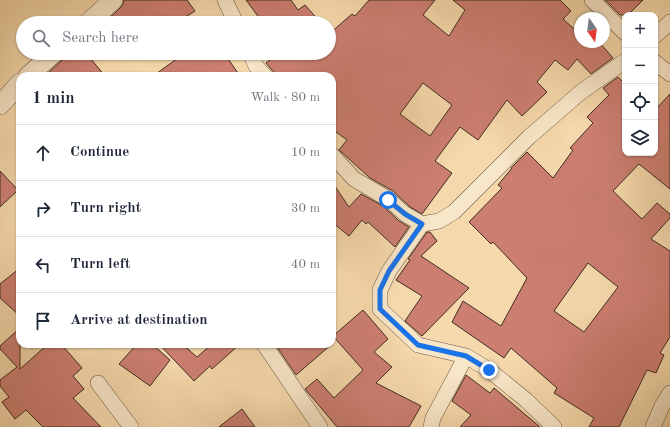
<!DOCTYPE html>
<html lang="en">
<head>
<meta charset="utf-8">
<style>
  :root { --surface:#fff; --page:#f6f6f7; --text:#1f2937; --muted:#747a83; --line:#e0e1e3 }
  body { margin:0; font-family:"Old Standard TT",serif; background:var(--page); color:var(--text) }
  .controls { position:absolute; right:12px; top:12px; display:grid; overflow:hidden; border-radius:8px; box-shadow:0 1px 3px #0004 }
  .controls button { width:36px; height:36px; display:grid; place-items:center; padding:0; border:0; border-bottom:1px solid var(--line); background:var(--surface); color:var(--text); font:20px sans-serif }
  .compass { position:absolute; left:574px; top:12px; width:36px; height:36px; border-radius:50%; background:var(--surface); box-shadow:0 1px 3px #0004; rotate:166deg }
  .stop { position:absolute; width:12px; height:12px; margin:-9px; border:3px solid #1a73e8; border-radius:50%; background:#fff }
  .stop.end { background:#1a73e8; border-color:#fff; box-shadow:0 1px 4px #0008 }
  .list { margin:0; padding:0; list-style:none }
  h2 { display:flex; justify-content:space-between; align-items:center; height:52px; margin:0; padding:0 16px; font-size:17px }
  h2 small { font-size:13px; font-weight:400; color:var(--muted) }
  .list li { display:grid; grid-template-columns:26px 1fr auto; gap:12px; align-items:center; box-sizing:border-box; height:56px; padding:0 16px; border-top:1px solid var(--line) }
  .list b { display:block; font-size:15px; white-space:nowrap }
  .list em { font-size:13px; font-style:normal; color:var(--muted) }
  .icon { flex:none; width:22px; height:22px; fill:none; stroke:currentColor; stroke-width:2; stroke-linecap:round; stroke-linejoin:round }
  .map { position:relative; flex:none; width:670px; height:427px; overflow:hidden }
  .search { position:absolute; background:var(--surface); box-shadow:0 1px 3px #0004; left:16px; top:16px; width:320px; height:44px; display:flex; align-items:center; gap:10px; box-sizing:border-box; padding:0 14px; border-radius:22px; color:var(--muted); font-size:15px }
  .panel { position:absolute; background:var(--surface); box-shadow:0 1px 3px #0004; left:16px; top:72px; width:320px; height:276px; border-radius:12px }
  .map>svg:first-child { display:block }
  .building { fill:#cc7e71; stroke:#402e21; fill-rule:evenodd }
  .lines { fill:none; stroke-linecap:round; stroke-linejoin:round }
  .minor-casing { stroke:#6d5844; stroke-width:16 }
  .tertiary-casing { stroke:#6d5844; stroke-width:20 }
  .minor { stroke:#f8e6c8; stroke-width:15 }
  .tertiary { stroke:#f8e6c8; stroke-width:19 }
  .route { stroke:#1a73e8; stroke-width:5 }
</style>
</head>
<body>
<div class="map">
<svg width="670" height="427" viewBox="0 0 670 427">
  <rect width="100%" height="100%" fill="#f5d8ab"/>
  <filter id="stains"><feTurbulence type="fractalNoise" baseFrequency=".005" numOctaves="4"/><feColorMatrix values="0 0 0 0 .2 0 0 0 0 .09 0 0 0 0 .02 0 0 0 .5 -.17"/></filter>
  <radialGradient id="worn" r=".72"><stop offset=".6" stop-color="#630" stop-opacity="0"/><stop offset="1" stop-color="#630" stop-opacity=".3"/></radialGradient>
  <path class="building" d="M124 0H187L195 11 176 23H104L120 8 123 4Z
    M246 0H291L298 10 305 5 321 23H263Z
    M369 0H435L423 15 449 36 465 10 453 0H560L571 11 563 19 580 34V42H599L613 58 591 74 577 59 568 70 555 60 537 82 547 92 522 116 507 100 478 140 460 127 435 161 452 173 422 214 410 207 393 191 370 178 339 150 347 140 332 129V76H277L266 63 278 53H329V34L352 14 355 16ZM423 83 452 105 430 136 400 114Z
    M605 0H643L628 15H620Z
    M65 53H86L105 76H45L61 61 64 57Z
    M185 53H224L240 76H153Z
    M618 77 622 81 625 78V153H655V110L670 94V189L639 164 613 191 642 219 657 203 670 214V218L651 239 670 251V337L660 353 664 355 656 373 647 370 619 427H589L594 418 554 393 557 388 511 348 504 358 452 322 463 301 501 326 527 278 493 242 491 244 469 222 502 188 498 185 512 168H511L527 152 553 178 573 150 570 148 593 123 587 117 609 95 603 88ZM588 263 618 287 584 332 554 311Z
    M0 171 18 190 0 207Z
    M332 182 349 207 361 194 383 206 399 221 409 227 395 247 368 222 366 224 362 220 349 236 332 222Z
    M427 232H430L437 241 421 256 469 288 422 336 405 321 422 296 396 280 410 260 408 259Z
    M20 268V316L0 298V284Z
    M363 310 388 339 374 352 392 367 376 383 421 406 409 427H337L305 389 317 379 334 398 363 370 333 336Z
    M20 328V369L48 344H61L82 368 73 376 84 389 73 398 101 427H43L26 410 15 419 2 402 9 397 0 386V380L17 367 0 349V346Z
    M137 344H152L170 360 150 386 119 364Z
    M159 344H182L197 357 212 344H240L212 369 210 366 194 381Z
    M275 344H332L296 375Z
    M466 375 490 393 494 388 540 427H460L471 415 452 401Z
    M242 409 255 427H219Z"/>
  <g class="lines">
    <g class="minor-casing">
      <path id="minor" d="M225 0 236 23
        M592 0 625 33
        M655 36 670 22
        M250 53 256 66 265 76
        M655 62 670 74
        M332 155 354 179 388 199 405 214 422 224 439 221 454 212 529 137 581 92 625 61
        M422 224 389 271 380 290V309L418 345 466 356 489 370 526 400 554 427
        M264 344 320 427
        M98 383 131 427
        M431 427 433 418 466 356
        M653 427 662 406 670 393"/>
    </g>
    <g class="tertiary-casing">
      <path id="tertiary" d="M88 23 113 0
        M28 76 54 53
        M0 105 20 83"/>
    </g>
    <use href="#minor" class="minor"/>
    <use href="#tertiary" class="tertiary"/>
  </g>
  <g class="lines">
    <path class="route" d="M388 200 405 214 422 224 389 271 380 290V309L418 345 466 356 489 370"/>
  </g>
  <rect width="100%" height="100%" filter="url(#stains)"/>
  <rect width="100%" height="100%" fill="url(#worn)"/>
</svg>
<div class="controls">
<button>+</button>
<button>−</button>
<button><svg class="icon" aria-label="locate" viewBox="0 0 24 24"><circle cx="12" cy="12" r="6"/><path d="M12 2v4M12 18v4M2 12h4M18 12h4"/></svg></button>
<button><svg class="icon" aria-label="layers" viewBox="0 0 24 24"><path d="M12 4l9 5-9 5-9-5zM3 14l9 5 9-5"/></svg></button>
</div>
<svg class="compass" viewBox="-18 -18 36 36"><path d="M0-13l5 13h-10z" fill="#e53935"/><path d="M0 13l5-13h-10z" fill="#747a83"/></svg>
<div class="stop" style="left:388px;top:200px"></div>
<div class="stop end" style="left:489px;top:370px"></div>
<div class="search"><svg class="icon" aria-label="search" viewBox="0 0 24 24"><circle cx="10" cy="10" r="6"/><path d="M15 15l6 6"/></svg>Search here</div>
<section class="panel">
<h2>1 min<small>Walk · 80 m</small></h2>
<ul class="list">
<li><svg class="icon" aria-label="ahead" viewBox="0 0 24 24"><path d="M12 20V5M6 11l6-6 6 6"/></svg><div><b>Continue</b></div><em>10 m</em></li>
<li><svg class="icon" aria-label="right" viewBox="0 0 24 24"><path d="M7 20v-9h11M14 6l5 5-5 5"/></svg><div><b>Turn right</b></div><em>30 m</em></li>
<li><svg class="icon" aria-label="left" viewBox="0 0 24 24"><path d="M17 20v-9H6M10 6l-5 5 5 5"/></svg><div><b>Turn left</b></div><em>40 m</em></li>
<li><svg class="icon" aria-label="arrive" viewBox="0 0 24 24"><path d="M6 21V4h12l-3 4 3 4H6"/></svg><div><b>Arrive at destination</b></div></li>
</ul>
</section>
</div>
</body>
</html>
